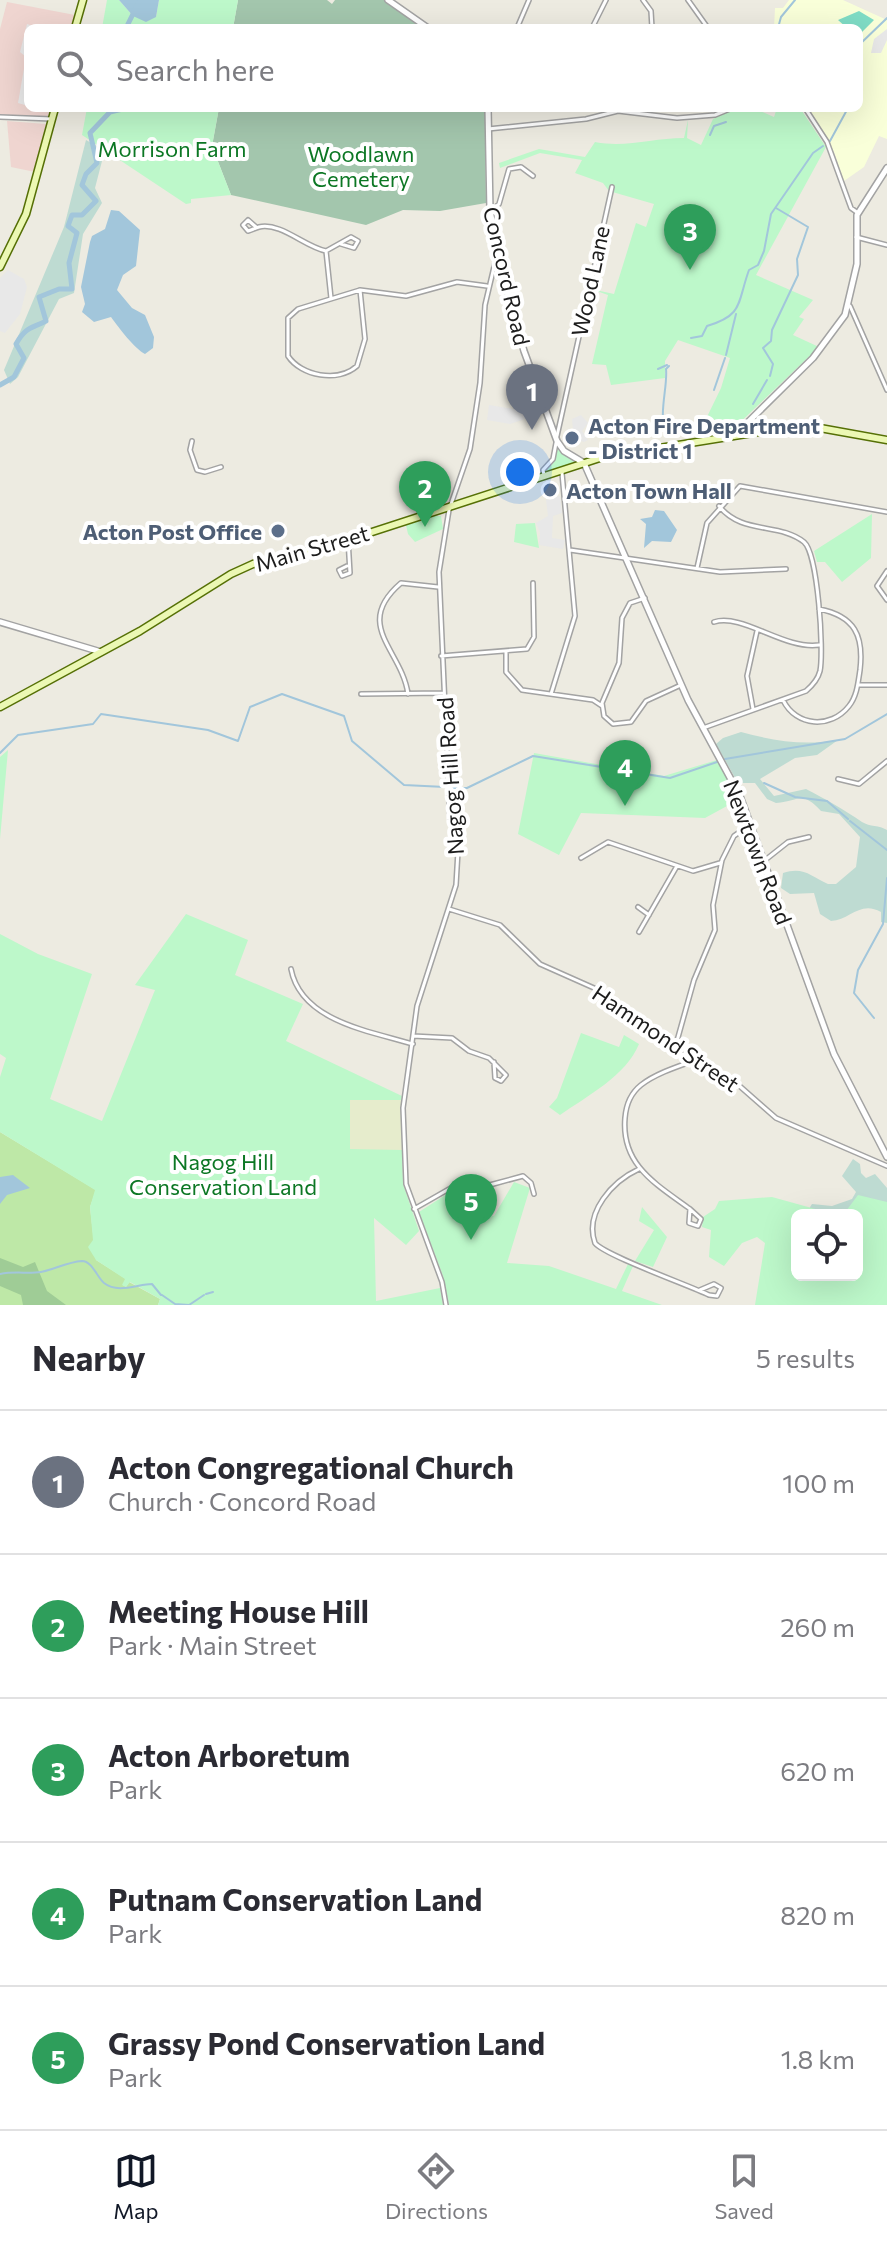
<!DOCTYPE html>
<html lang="en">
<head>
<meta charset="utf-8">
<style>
  :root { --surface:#fff; --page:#f2f2f3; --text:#2b2b33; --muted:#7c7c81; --line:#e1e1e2; --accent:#111827 }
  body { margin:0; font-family:Commissioner,sans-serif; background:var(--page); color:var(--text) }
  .controls { position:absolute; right:24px; bottom:24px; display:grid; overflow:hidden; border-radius:12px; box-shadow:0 8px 32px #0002 }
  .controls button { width:72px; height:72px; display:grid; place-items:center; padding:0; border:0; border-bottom:2px solid var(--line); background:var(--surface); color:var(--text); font:40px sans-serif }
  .you { position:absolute; left:520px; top:472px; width:28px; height:28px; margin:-20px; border:6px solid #fff; border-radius:50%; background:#1a73e8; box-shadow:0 0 0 12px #1a73e833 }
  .badge { display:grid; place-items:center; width:52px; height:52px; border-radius:50%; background:var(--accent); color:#fff; font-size:26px; font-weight:700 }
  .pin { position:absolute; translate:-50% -66px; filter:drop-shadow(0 2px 4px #0008) }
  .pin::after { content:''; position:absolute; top:42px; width:28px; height:24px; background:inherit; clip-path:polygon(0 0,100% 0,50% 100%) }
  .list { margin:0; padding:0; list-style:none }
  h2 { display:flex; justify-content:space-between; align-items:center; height:104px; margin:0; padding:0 32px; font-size:34px }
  h2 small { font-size:26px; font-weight:400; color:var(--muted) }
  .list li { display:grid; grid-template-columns:52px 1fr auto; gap:24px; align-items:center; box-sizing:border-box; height:144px; padding:0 32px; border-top:2px solid var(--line) }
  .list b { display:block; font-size:30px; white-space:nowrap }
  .list p { margin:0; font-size:26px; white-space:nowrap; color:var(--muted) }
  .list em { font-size:26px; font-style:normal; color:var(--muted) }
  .icon { flex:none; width:44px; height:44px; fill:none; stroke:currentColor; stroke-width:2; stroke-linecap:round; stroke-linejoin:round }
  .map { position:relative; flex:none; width:887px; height:1305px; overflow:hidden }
  .search { position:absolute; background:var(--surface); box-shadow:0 8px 32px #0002; left:24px; right:24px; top:24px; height:88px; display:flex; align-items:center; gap:20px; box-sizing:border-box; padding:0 28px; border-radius:12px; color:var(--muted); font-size:30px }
  .sheet { height:824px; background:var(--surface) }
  nav { display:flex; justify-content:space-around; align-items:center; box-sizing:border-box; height:112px; border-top:2px solid var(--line); background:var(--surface); font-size:22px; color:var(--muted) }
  nav a { display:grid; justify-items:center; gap:4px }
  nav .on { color:var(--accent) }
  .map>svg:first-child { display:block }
  .commercial { fill:#efd5d0 }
  .education { fill:#f9ffd9 }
  .farmland { fill:#e6eccc }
  .grass { fill:#bee8a7 }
  .forest { fill:#9fcc96 }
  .wetland { fill:#bedbd2 }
  .cemetery { fill:#a3c6ad }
  .park { fill:#bdf8ca }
  .pitch { fill:#7fdcc5 }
  .parking { fill:#e8e8e8 }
  .water { fill:#a2c6db }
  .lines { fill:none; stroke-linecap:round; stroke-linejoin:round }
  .stream { stroke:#a2c6db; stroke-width:2 }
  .river { stroke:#a2c6db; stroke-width:5 }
  .minor-casing { stroke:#a3a3a3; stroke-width:6 }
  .tertiary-casing { stroke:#a3a3a3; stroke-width:8 }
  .secondary-casing { stroke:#567006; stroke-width:9 }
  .minor { stroke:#fff; stroke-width:3 }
  .tertiary { stroke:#fff; stroke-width:5 }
  .secondary { stroke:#ecf8b4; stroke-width:6 }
  .service-dot { fill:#5c6f8a; stroke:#fff; stroke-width:3 }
  .labels { text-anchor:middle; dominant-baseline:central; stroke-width:8; stroke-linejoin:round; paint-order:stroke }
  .park-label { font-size:22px; fill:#0c7724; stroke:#fff }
  .street-label { font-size:22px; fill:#1c1c1c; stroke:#fff }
  .service-label { font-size:22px; font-weight:bold; fill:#4e5e75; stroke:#fff; text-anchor:start }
</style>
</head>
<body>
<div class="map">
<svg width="887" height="1305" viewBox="0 0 887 1305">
  <rect width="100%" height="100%" fill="#edebe1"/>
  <path class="commercial" d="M7 2 75 15 71 28H28V108H50L48 117 0 115V29Z
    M7 121 46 124 35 172 11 167Z"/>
  <path class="education" d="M789 0H843L887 20V139L879 136 864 167 844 181 834 152 807 108H859V28H774L775 8H783Z"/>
  <path class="farmland" d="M350 1099 401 1100 402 1150H350Z"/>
  <path class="grass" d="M0 1132 96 1190 90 1207 96 1260 126 1279 123 1285 126 1287 129 1282 160 1299 158 1305H0Z"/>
  <path class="forest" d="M0 1258 23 1267 35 1262 47 1291 66 1305H23L21 1295 0 1286Z"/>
  <path class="wetland" d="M86 140 100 148 102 161 95 188 102 203 83 234 74 293 59 299 18 377 10 384 4 370 64 227Z
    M741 732C774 741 804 746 838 740L817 755 795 758 760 779 774 796 806 789C827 800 843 809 862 822 870 827 879 825 887 830V923L881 922V912C860 900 850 920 831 921L820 914 814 893 790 894 781 888 783 873C803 866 811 876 828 884H836L856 867 860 837 839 814 821 811C801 790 801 801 776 803L767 799 755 783H738L716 744 723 738Z
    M853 1159 860 1164 861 1173 866 1178 875 1174 887 1188V1208L872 1270 794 1305 857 1275V1215H805L812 1204 832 1206 852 1199 856 1192 842 1176Z"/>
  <path class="cemetery" d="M238 0H327L332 4 335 0H385L424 28H233Z
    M219 108H485L486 203 440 211 403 210 366 225 231 195 212 146Z"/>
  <path class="park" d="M107 0H119L133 16 156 17 159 0H238L233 28H102Z
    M87 108H219L212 146 231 195 191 199V203L186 204 82 135Z
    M736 108H753L774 117 777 108H800L826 147 756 275 813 300 799 317 804 319 793 335 819 347 728 434 724 421H705L721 388 730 358 678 340 665 361V378L611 385 606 365 592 364 608 295 591 289 614 294 636 223 646 227 654 204 609 191 603 183 575 173 582 160 540 153 500 168 499 163 539 149 585 157 595 142C626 148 653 138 684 138L688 120 687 138 701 145 713 119Z
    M558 448 582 462 546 473 545 471 554 462Z
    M872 514 871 558 842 582 825 562H817L814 551Z
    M427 516H441L443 529 415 542 408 534 406 525Z
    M535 523 539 548 514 542 516 524Z
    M8 750 0 839V757Z
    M534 753 664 776 717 760 738 800 705 818 581 813 559 855 518 834Z
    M186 914 248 940 235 975 303 1004 286 1041 402 1096 401 1100H350V1149L402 1150 403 1184 419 1231 406 1245 374 1218 376 1301 440 1288 443 1305H158L160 1299 130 1282 126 1287 122 1285 125 1279 96 1260 88 1247 93 1240 90 1207 95 1190 0 1132V1077L6 1058 0 1054V934L38 954 92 974 50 1099 102 1121 155 990 135 985Z
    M581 1033 619 1047 624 1035 639 1044C626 1076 587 1096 560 1115L549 1107 557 1098Z
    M514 1182 530 1188 507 1263 549 1266 616 1289 628 1264 633 1266 622 1291 662 1305H449L443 1276 419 1212 453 1190 460 1207 494 1216Z
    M858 1195 887 1202V1305H755L765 1243 757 1237 742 1243 724 1266 709 1257 711 1230 702 1227 703 1217 715 1209 719 1201 772 1197 837 1215H797V1275H857V1215H843Z
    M642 1207 667 1237 653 1267 635 1261 654 1230 639 1221Z"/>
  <path class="pitch" d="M859 11 874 20 859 35V28H847L838 20Z"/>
  <path class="parking" d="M27 24 40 28H28V106L18 103 26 57 20 52Z
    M887 29V40L881 53H871L874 39Z
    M8 270 24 279 27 287 20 314 5 333 0 331V278Z
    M489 405 526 411 525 419 510 424 487 420Z
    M581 415 588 423 582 431 588 440 584 442 578 440 573 430 572 419Z
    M560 496 562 513 553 516 552 538 565 540 563 549 539 545 540 533 536 523 548 516 546 500Z"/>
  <path class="water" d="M119 0H159L156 17 146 22 133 16Z
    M111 210 119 211 140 230 136 266 123 275 117 290 132 308 145 315 154 337 153 348 145 354C134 348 119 328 111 317L94 322 82 312 85 304 81 287 90 242 92 236 105 229Z
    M655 510 664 511 677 530 671 542 652 541 644 548 646 524 640 519 652 517Z
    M13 1175 30 1188 7 1195 0 1204V1177Z"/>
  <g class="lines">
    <path class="stream" d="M778 28 781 17 795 0
      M859 45 887 18
      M710 135 714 126 726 122
      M830 141 848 108
      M691 338 702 336 707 326C744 315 737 303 749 270L758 265 764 251 771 214 813 153 823 146
      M726 355 736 314
      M658 369 667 365
      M770 376 773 364 763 348 771 341 772 330 798 275 797 259 808 227 776 208
      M714 390 725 358
      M753 404 767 380
      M666 430C658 417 668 385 666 369L669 366
      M0 753 18 735 93 724 101 714 208 730 238 741 250 707 282 694 344 716 352 741 404 785 445 787
      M725 759 845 739 887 714
      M764 783 795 797 827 801 848 819
      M450 788H467L533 756 670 778 717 762
      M850 821 887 850
      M874 1018 854 993 858 970 883 924 887 878
      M0 1274C15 1271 28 1274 41 1272 53 1270 67 1262 82 1261 92 1261 97 1277 104 1283 118 1294 138 1284 152 1284L161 1295
      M206 1294 213 1292
      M162 1295 175 1304 189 1305 204 1295"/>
    <path class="river" d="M126 28 140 0
      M0 385 14 377 24 358 16 344C26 326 33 328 46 321L39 297 59 289H72L69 263 77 233 68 226 72 215H82L96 201 82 185 86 174 97 163 90 133 110 112 127 108"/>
    <g class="minor-casing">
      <path id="minor" d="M643 0 651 11 652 28
        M688 0 708 28
        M517 28 529 0
        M592 28 606 0
        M805 108 827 142 851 208 858 213
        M0 117 52 119
        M488 129 586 119 618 111 677 118 715 115 732 108
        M492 210 499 204 509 169 521 167 533 176
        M256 227 248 220 243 225 248 231C252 230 255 228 259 227 281 222 305 247 326 251L351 237 358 241 354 248 341 244
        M856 237 887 245
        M326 251 331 298
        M360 290 298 309 288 318V356C301 376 338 383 357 366L365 339 360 290 406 296 457 282 487 286
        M850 306 887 390
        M557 436 612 187
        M192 441 190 450 197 470 205 472 221 467
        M544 475 543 470 553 459 556 443
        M570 550 720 572 786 569
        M347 566 339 570 342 576 350 573 348 539
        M697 568 707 523 740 486 887 512
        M887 571 877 586 887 600
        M645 598 630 603 622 618 619 663 602 703 604 716 613 724 631 722 646 701 681 685
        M714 622C743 613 784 650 819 645
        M506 652V672L522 690 593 700 602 706
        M441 656 527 649 534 637 533 583
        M859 685H887
        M361 694 444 693
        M408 694C402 650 352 625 401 583L438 587
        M551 694 575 616 562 473
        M783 700C796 727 831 729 849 706 857 696 858 683 860 670 864 636 855 616 819 609
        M753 709 747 676 757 631
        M703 728 806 691C813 685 818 679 820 671 824 651 818 554 804 542 779 522 742 535 719 506
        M838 779 859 784 887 761
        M581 858 608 842 693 871 720 863
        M764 861 788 842 809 837
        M638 907 649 915
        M449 909 500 925 540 964 594 988 684 1056 735 1082 776 1118 887 1166
        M639 932 677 866
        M291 969C301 1021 369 1031 413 1044
        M413 1036 452 1038 469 1051 489 1058 506 1075 501 1081 495 1078 494 1062
        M675 1048 694 980 715 930 713 905 722 860 734 836 751 824
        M639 1169C613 1181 584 1212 595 1243 604 1255 688 1285 709 1295L717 1296 721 1288 714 1284 700 1290
        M414 1209 456 1185 486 1186 523 1176 531 1183 534 1194
        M690 1209 701 1219 698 1226 689 1223 690 1209C656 1184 621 1165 625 1118 626 1105 631 1093 641 1085 655 1074 676 1067 693 1061
        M446 1305 442 1282 406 1184 403 1108 417 1006 456 885 458 851 450 818 439 572 449 510 470 449 480 383 485 305 498 250"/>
    </g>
    <g class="tertiary-casing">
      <path id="tertiary" d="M388 0 428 28
        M488 108 490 211 509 299 524 351 557 441 564 451 584 463 688 700 740 796 834 1054 887 1157
        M734 436 813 358 845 315 857 264V215L887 168
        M0 622 101 652"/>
    </g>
    <g class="secondary-casing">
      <path id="secondary" d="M75 28 83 0
        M0 267 26 214 55 108
        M0 707 140 631 231 574 253 564 329 546 603 457 791 427 820 428 887 440"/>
    </g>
    <use href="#minor" class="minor"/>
    <use href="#tertiary" class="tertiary"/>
    <use href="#secondary" class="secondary"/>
  </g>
  <g class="service-dot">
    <circle cx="572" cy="438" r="8"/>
    <circle cx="550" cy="490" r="8"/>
    <circle cx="278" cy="531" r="8"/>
  </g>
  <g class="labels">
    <g class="park-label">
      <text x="172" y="148">Morrison Farm</text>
      <text x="361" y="153">Woodlawn<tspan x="361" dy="25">Cemetery</tspan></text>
      <text x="223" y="1161">Nagog Hill<tspan x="223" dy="25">Conservation Land</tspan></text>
    </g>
    <g class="street-label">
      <text transform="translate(507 276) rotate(77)">Concord Road</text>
      <text transform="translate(590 281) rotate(-78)">Wood Lane</text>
      <text transform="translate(312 548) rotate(-16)">Main Street</text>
      <text transform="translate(450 776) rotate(-94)">Nagog Hill Road</text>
      <text transform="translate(758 852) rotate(69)">Newtown Road</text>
      <text transform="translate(666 1038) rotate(34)">Hammond Street</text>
    </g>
    <g class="service-label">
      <text x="588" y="425">Acton Fire Department<tspan x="588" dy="25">- District 1</tspan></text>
      <text x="566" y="490">Acton Town Hall</text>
      <text x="262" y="531" text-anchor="end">Acton Post Office</text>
    </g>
  </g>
</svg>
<div class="controls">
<button><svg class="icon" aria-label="locate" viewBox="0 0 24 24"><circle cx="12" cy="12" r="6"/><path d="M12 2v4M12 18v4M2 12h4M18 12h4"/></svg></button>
</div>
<div class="you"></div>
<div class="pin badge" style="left:532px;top:430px;background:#6b7280">1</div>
<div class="pin badge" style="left:425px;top:527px;background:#2e9e5b">2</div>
<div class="pin badge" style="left:690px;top:270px;background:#2e9e5b">3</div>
<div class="pin badge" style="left:625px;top:806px;background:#2e9e5b">4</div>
<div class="pin badge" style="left:471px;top:1240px;background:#2e9e5b">5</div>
<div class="search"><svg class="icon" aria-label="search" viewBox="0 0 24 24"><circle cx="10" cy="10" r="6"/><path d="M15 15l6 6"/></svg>Search here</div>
</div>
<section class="sheet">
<h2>Nearby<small>5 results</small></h2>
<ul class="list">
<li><span class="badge" style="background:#6b7280">1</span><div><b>Acton Congregational Church</b><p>Church · Concord Road</p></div><em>100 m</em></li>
<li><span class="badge" style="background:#2e9e5b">2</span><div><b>Meeting House Hill</b><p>Park · Main Street</p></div><em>260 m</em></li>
<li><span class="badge" style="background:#2e9e5b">3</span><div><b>Acton Arboretum</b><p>Park</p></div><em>620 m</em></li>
<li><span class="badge" style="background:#2e9e5b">4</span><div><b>Putnam Conservation Land</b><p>Park</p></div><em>820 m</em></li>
<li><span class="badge" style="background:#2e9e5b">5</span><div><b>Grassy Pond Conservation Land</b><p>Park</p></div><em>1.8 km</em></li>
</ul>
</section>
<nav>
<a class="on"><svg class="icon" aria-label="map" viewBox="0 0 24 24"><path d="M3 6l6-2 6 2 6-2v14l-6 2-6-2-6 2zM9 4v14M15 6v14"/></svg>Map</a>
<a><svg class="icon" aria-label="directions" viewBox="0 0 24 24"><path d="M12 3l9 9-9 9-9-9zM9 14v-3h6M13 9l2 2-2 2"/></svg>Directions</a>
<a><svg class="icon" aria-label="saved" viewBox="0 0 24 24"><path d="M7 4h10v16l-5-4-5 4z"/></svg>Saved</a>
</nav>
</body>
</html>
